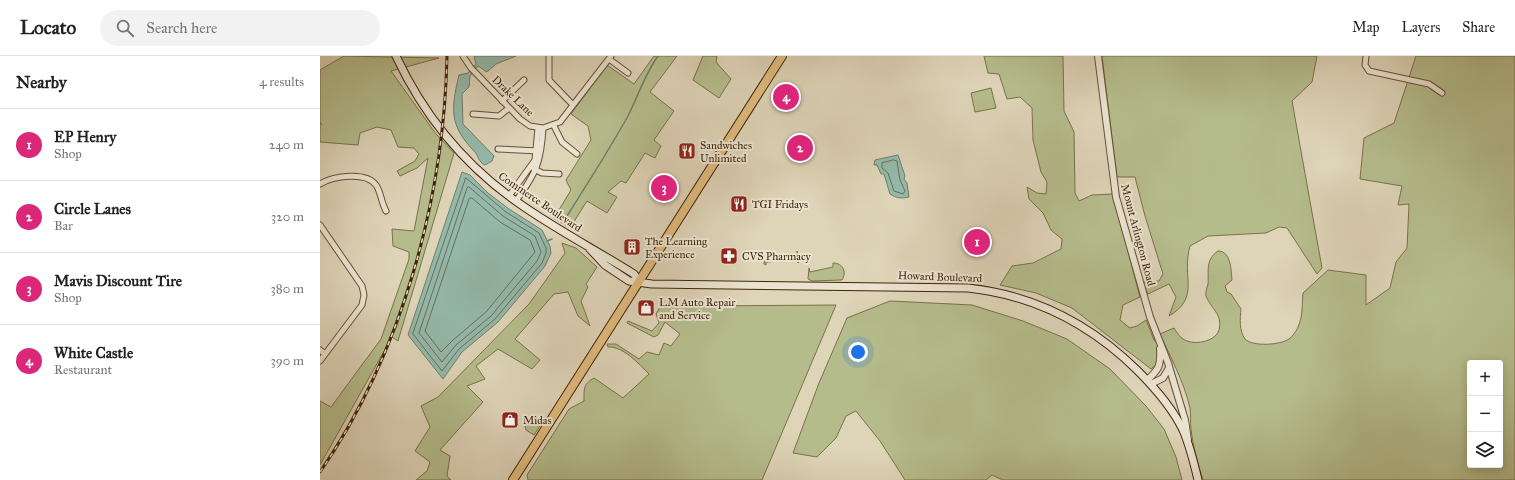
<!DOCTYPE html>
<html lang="en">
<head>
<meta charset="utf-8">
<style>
  :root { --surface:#fff; --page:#f2f2f2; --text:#222; --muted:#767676; --line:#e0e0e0; --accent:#db2777 }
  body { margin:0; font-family:"IM FELL Great Primer",serif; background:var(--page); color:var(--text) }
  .controls { position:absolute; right:12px; bottom:12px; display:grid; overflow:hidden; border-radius:4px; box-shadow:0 2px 10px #0003 }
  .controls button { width:36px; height:36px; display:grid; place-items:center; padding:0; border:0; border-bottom:1px solid var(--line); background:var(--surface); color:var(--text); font:20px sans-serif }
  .you { position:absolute; left:538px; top:296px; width:14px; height:14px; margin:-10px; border:3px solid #fff; border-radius:50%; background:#1a73e8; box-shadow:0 0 0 6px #1a73e833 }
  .badge { display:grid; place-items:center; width:26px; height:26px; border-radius:50%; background:var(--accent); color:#fff; font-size:13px; font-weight:700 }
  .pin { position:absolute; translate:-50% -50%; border:2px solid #fff; box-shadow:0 1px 4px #0006 }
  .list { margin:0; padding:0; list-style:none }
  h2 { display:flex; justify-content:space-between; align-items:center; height:52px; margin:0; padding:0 16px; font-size:17px }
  h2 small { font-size:13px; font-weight:400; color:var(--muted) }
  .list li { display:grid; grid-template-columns:26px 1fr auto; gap:12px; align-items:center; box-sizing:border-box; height:72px; padding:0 16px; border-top:1px solid var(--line) }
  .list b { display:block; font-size:15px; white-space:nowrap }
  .list p { margin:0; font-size:13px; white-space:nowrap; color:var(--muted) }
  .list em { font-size:13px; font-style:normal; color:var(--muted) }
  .icon { flex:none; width:22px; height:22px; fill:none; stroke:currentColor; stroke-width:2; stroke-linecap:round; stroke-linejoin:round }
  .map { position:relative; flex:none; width:1195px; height:424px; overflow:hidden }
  header { display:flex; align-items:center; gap:24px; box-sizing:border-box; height:56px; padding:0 20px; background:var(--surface); border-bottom:1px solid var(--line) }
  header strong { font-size:19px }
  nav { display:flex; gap:22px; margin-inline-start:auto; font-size:14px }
  .search { width:280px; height:36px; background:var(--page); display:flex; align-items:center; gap:10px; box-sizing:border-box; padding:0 14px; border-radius:22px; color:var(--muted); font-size:15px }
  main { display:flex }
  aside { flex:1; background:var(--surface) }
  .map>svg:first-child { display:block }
  .green { fill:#b5bc8c; stroke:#7b704a; fill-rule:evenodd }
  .water { fill:#94b9aa; stroke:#737d69 }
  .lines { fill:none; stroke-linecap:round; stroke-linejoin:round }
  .shore { stroke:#6a6e58; stroke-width:1 }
  .stream { stroke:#737d69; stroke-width:1.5 }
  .minor-casing { stroke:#685033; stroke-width:7 }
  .tertiary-casing { stroke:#685033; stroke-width:8 }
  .secondary-casing { stroke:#412407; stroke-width:9 }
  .primary-casing { stroke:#412407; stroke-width:10 }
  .minor { stroke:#eae3d1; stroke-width:5 }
  .tertiary { stroke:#eae3d1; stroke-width:6 }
  .secondary { stroke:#eae3d1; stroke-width:7 }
  .primary { stroke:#dfba7c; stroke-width:8 }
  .rail-casing { stroke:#412407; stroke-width:3 }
  .rail { stroke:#eae3d1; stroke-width:1.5; stroke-dasharray:4.5; stroke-linecap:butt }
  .labels { text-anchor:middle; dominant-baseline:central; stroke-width:4; stroke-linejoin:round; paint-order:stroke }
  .street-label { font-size:11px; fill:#412407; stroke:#eae3d1 }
  .poi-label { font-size:11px; fill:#412407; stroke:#eae3d1; text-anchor:start }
</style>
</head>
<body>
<header>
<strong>Locato</strong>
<div class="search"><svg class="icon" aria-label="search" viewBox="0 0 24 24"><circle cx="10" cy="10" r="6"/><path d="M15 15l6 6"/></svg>Search here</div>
<nav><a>Map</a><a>Layers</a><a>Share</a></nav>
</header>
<main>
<aside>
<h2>Nearby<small>4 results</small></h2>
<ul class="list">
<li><span class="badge">1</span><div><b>EP Henry</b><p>Shop</p></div><em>240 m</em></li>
<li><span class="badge">2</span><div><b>Circle Lanes</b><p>Bar</p></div><em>320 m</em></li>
<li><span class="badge">3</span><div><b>Mavis Discount Tire</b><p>Shop</p></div><em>380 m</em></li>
<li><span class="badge">4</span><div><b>White Castle</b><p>Restaurant</p></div><em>390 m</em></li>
</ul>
</aside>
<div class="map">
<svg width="1195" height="424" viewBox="0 0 1195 424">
  <rect width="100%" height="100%" fill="#ded4b8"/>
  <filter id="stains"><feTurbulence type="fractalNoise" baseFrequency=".005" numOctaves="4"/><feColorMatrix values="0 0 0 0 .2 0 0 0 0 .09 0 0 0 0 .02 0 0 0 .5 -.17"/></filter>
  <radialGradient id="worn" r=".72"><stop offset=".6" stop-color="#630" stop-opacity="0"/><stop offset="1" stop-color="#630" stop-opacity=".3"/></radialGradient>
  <path class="green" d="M24 0 119 2 71 15 116 78 134 97 78 285 72 281 0 409V345L11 351 61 283 89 203V196L73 190 72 173 94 175 108 102 97 112 80 120 77 115 95 105 99 98 94 92 78 91 71 74 57 71 40 77 38 89 0 86V67L2 69 0 66V14Z
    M334 0H357L330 36 354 55 334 84 341 90 335 102 325 97 306 127 301 125 288 136 297 141 287 157 267 145 250 172 234 162 251 134 246 124 271 84 268 70 251 58 287 9 314 28Z
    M383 0H397L396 6 411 23 399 42 373 24Z
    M664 0H743L744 55 754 76 755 137 759 145 772 139 793 138 820 241 803 249 800 264 810 272 817 270 826 264 834 284 839 289 838 307 831 313 752 252 716 237 680 229 692 210 713 207 741 193 742 183 731 174 723 157 709 143 707 131 717 137 726 138 727 126 721 116 713 84 712 52 700 41 687 43 679 18 668 17Z
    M782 0H997L992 26 972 45 1002 212 997 218 967 172 959 171 946 177 888 180 870 190C861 221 881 241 849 260L856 241 849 228 828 238 822 226 839 225 843 218 825 160 815 121H797Z
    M1096 0H1195V424H883C878 407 873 391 871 373 870 366 871 359 870 352 864 326 851 302 840 278L854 272C857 277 861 283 867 285 877 289 896 285 899 274 903 258 891 253 886 240 885 237 887 232 888 228 889 215 885 204 898 195 911 195 911 214 912 224L905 230 907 236 911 238 921 253C920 262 919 275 925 283 933 291 960 289 969 283 972 281 977 274 978 271 983 260 982 248 983 237L1008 214 1046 219V249L1070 232 1076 206 1087 192 1089 148 1078 149 1082 130 1040 123 1044 82 1074 67ZM1150 307H1180V409H1150Z
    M671 32 676 52 655 56 651 37Z
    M242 187 256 192 277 211 266 228 268 231 261 245 270 270 258 260 248 236 234 238 195 283 220 304 212 313 178 293 156 310 165 323 147 330 163 346 120 394 130 400 127 420 131 424H96L107 415 110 406 95 395 110 371 101 350 118 341 209 248 245 197Z
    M477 195 480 203 478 207 477 204 446 206V209L444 208 445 202 447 206 477 199Z
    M513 207C523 207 527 216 522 224L492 225 488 223 489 212 490 216 513 211Z
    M374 245 381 250 516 249 442 424H208L207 419 249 353 264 345C264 333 263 328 274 322L303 342 329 318C319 308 303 290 288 291L287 288H296L319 303 327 296 339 299 344 287 351 290 360 278 345 266 338 279 334 281 307 267 308 265 332 275 339 267 336 258 340 251 358 250 362 247Z
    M570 245 652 249 703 265 747 283 790 313 826 350 844 373 856 401 862 424H683L672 419 666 424H585L560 385 536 355 526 360 516 382 497 401 473 397 499 327 527 262Z
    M212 359 223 365 214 379 206 374 205 370Z"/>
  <path class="water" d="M154 0H196L176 8 167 16 158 10 150 20 149 31 142 38 143 68 174 100 172 105 165 109C158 106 159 100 154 95 129 69 131 53 139 19L148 17 156 8Z
    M578 99 585 120 584 123 587 127 589 141C581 143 576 142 570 138L564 118H561L557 109H554L555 104Z
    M142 116 150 119 168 137 189 153 222 174 230 190 231 197 225 210 178 266 142 296 123 323 88 279Z"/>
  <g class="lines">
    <path class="shore" d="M574 104 577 105 580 124 585 135 583 138 574 135 568 117 562 112V107Z
      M146 122 186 156 219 177 226 192V197L222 207 175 263 139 293 122 315 93 278Z
      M149 131 183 160 215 180 221 196 217 205 171 260 136 289 122 306 99 277 147 132Z
      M152 142 180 166 210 184 215 196 167 255 132 285 121 296 105 275 149 143Z"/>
    <path class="stream" d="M247 160C268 127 289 94 308 60 318 40 325 18 338 0
      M227 185 232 183"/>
    <g class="minor-casing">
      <path id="minor" d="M143 0 151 12 200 63 210 70 223 72 240 66 291 0
        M229 0V24L253 49
        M1046 0 1045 9 1049 15 1109 28 1122 37
        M289 3 308 17
        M182 45 204 24
        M153 58 179 60 189 52
        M234 70 242 86 257 98
        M178 93 219 95
        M214 113 222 117 239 118
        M0 128C13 120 46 115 56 129 61 136 61 146 66 155
        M189 140 215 104 218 72
        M196 145C216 117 221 107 223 72
        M0 169 42 230 44 239 42 249 0 305
        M0 294 5 298"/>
    </g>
    <g class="tertiary-casing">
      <path id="tertiary" d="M778 0 796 141 830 261 848 307 865 364 868 384
        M827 324C839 314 841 309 840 293
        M831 328 843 322 849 312"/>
    </g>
    <g class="secondary-casing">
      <path id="secondary" d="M76 0C104 60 145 110 200 148 237 174 276 194 314 218L319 225
        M270 193 285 209 309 225 332 228 648 232C714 239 770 268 817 314 835 332 852 351 863 374 870 390 874 407 878 424"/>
    </g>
    <g class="primary-casing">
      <path id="primary" d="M193 424 462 0"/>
    </g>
    <use href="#minor" class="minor"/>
    <use href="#tertiary" class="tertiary"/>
    <use href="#secondary" class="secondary"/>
    <use href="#primary" class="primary"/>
    <g class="rail-casing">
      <path id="rail" d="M0 416C82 297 124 143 127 0"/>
    </g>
    <use href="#rail" class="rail"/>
  </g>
  <defs>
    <g id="restaurant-square" transform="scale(0.9)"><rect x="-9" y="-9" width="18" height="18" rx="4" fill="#8f2418" stroke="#eae3d1"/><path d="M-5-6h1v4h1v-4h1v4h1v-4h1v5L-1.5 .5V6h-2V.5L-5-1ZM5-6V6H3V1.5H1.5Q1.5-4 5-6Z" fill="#fff"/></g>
    <g id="building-square" transform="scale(0.9)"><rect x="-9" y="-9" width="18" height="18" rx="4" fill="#8f2418" stroke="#eae3d1"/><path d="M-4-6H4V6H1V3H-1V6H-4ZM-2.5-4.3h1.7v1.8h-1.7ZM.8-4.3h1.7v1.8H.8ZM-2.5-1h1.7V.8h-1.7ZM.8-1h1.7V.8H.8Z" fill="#fff"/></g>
    <g id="pharmacy-square" transform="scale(0.9)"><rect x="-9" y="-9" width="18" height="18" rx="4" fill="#8f2418" stroke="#eae3d1"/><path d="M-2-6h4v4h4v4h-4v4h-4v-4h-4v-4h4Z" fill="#fff"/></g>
    <g id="shop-square" transform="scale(0.9)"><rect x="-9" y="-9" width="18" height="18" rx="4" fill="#8f2418" stroke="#eae3d1"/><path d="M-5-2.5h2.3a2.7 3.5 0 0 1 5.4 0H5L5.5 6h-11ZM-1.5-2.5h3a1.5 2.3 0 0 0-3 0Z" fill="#fff"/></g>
  </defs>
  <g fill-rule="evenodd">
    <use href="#restaurant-square" x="367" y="95"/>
    <use href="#restaurant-square" x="419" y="148"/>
    <use href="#building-square" x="312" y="191"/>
    <use href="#pharmacy-square" x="409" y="200"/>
    <use href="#shop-square" x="326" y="252"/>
    <use href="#shop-square" x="190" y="364"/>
  </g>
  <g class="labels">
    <g class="street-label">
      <text transform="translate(193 40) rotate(44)">Drake Lane</text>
      <text transform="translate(220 146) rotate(34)">Commerce Boulevard</text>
      <text transform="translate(818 179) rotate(75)">Mount Arlington Road</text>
      <text transform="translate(620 221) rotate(2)">Howard Boulevard</text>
    </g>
    <g class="poi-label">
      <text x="380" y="89">Sandwiches<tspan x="380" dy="13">Unlimited</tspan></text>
      <text x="432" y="148">TGI Fridays</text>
      <text x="325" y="185">The Learning<tspan x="325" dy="13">Experience</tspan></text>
      <text x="422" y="200">CVS Pharmacy</text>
      <text x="339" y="246">LM Auto Repair<tspan x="339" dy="13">and Service</tspan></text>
      <text x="203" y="364">Midas</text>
    </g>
  </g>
  <rect width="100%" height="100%" filter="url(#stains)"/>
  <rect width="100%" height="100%" fill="url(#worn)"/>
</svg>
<div class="controls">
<button>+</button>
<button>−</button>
<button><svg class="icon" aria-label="layers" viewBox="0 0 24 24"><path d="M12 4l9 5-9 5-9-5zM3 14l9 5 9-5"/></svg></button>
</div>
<div class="you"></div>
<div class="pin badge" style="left:657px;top:186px">1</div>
<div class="pin badge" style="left:480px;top:92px">2</div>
<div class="pin badge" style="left:344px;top:132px">3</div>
<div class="pin badge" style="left:466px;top:41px">4</div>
</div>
</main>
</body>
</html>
